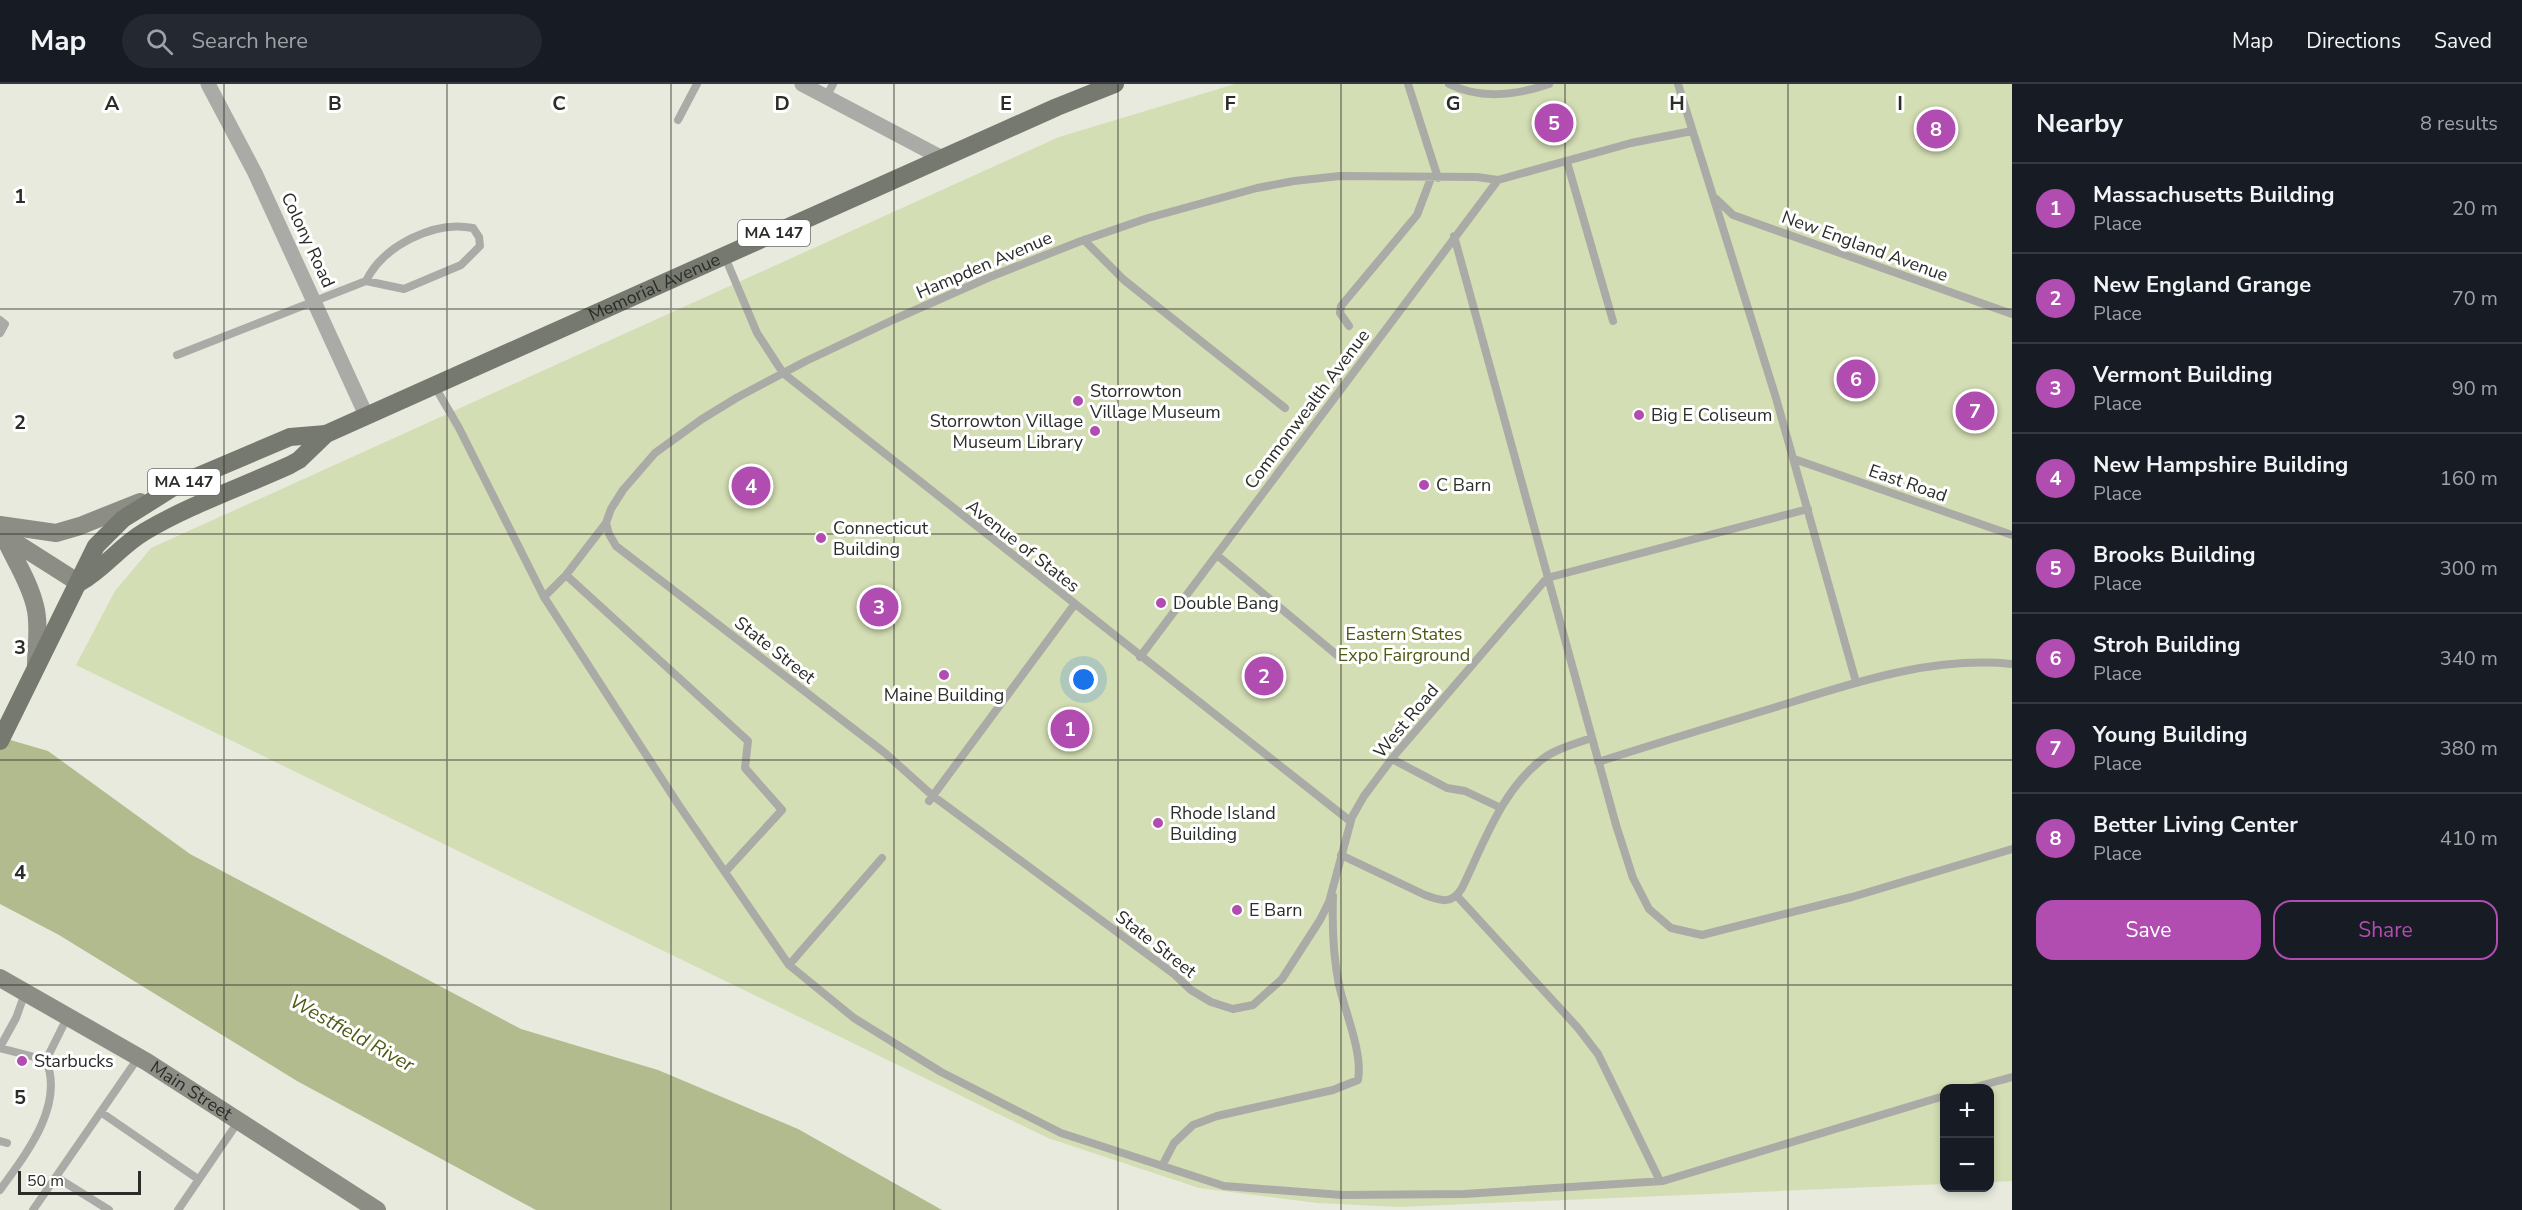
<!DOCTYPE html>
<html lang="en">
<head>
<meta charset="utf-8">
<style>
  :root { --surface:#171b24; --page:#242831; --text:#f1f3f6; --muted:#9ea1a6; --line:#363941; --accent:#b14cb1 }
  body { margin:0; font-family:"Nunito Sans",sans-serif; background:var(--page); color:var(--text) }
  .controls { position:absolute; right:18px; bottom:18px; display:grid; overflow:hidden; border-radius:12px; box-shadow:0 3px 9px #0003 }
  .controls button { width:54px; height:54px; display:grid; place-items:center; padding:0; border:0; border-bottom:2px solid var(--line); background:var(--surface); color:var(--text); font:30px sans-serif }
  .scale { position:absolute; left:18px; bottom:15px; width:123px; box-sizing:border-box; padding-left:6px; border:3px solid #2b2d28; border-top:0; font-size:16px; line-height:21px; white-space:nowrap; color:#2b2d28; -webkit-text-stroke:4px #fff; paint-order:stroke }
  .you { position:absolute; left:1084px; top:596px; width:21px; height:21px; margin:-15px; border:4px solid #fff; border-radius:50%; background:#1a73e8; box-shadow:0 0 0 9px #1a73e833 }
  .badge { display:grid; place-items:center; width:39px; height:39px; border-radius:50%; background:var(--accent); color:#fff; font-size:20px; font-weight:700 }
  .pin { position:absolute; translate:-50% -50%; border:3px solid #fff; box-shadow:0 2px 6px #0006 }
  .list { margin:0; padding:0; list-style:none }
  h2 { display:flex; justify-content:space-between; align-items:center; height:78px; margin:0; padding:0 24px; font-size:26px }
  h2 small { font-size:20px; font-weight:400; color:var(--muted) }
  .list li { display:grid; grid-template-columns:39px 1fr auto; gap:18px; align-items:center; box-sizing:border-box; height:90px; padding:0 24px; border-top:2px solid var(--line) }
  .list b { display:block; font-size:22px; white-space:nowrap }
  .list p { margin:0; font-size:20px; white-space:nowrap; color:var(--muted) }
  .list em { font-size:20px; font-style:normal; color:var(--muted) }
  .actions { display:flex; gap:12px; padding:18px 24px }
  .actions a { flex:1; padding:14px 0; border:2px solid var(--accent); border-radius:18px; text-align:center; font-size:21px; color:var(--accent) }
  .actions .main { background:var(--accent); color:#fff }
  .icon { flex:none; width:33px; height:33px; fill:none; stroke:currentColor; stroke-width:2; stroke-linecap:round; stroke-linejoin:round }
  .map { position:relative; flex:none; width:2012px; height:1126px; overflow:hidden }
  header { display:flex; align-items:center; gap:36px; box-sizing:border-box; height:84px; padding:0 30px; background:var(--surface); border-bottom:2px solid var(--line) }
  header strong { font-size:28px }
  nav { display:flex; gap:33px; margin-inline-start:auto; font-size:21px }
  .search { width:420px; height:54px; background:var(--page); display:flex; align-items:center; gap:15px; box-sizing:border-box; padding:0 21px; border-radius:33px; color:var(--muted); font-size:22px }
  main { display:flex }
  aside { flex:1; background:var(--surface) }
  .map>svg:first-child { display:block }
  .green { fill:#d4deb4 }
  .water { fill:#b1bb8e }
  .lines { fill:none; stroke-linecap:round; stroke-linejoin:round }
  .lane { stroke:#aaaba6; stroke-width:8 }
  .street { stroke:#aaaba6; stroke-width:15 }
  .secondary { stroke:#8c8e86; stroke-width:18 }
  .primary { stroke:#76796f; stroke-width:18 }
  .grid { fill:none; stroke:#2b2d28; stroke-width:1.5; stroke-opacity:0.55 }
  .poi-dot { fill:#b14cb1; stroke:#fff; stroke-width:2 }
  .labels { text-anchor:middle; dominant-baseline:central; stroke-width:6; stroke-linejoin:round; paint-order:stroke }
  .shield { fill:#fff; stroke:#6b6c68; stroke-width:1.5 }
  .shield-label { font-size:16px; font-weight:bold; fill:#2b2d28 }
  .street-label { font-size:18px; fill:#2b2d28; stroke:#fff }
  .poi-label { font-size:18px; fill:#2b2d28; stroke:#fff; text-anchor:start }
  .park-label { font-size:18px; fill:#4e5913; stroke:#fff }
  .water-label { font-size:20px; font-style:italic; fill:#505a14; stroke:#fff }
  .grid-label { font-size:20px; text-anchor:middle; font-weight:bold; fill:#2b2d28; stroke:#fff; stroke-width:6; stroke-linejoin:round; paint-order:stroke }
</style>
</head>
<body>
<header>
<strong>Map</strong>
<div class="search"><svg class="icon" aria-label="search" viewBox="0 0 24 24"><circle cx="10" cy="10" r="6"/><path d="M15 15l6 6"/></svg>Search here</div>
<nav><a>Map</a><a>Directions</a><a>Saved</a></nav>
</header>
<main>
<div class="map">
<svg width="2012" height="1126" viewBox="0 0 2012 1126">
  <rect width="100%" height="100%" fill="#e7eadd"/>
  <path class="green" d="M1235 0H2012V1097L1990 1098V1004H1944V1100L1398 1123 1317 1119 1199 1104 1048 1054 76 581 115 507 151 464 1059 53Z"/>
  <path class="water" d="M0 653 48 667 190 770 521 945 658 986 798 1045 942 1126H536L297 997 59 851 0 820Z"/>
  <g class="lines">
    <path class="lane" d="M1408 0 1438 94
      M1449 0C1481 16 1517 11 1549 0
      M1678 0 1776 314 1856 598
      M826 13 833 0
      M678 36 697 0
      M1567 78 1613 237
      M1715 114 1733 131 2012 230
      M1454 152 1616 741 1633 794 1649 825 1671 844 1702 851 1852 813 2012 765
      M1084 156 1124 196 1285 324
      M725 173 757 249 783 289 1350 737
      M0 236 5 240 0 249
      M1349 242 1340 229 1341 222 1417 131 1431 94
      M177 271 366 197 404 205 461 181 480 162 479 153 473 144C434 136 383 162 366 197
      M434 301 459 344 544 513 678 720 789 881 854 934 941 988 1061 1049 1224 1102 1342 1111 1464 1110 1663 1097 1944 1012
      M1794 375 2012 451
      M606 439 609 450 616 462 885 669 933 712 1174 890 1191 906 1211 918 1233 925 1253 921 1282 895 1320 836 1329 818 1352 733 1364 712 1394 672 1547 494 1808 425
      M1217 471 1338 572
      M566 491 748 657 745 684 782 726 725 788
      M544 513 566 491 606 439 611 425 623 406 655 369 702 335 738 313 806 277 895 235 990 193 1081 157 1148 134 1257 104 1294 97 1340 92 1477 93 1498 96 1631 59 1692 47
      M1140 573 1498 96
      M1392 675 1447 704 1465 707 1501 724
      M1598 678C1657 659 1717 641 1776 623 1853 599 1931 572 2012 580
      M929 717 1074 521
      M1341 771 1425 811C1441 817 1452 821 1462 804 1483 761 1501 708 1540 677 1554 665 1575 660 1591 654
      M1457 812 1578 944 1598 970 1660 1097
      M789 881 882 774
      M0 963 16 934 25 909
      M0 964 46 976C65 1022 25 1071 0 1106
      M46 976 68 932
      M1972 1004 2012 993
      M102 1029 198 1095
      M0 1057 7 1059
      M1162 1082 1174 1059 1193 1041 1217 1032 1333 1006 1358 996C1363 969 1345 928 1339 901 1333 872 1332 842 1333 812
      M56 1093 109 1126
      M33 1126 138 974
      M178 1126 238 1038"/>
    <path class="street" d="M208 0 255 89 366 331
      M802 0 942 74"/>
    <g class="secondary">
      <path d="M0 441 56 449 80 442 140 418"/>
      <path d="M2 450 79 499"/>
      <path d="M3 450C13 474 29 496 35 522 40 540 36 564 36 582"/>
      <path id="s1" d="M0 894 147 978 377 1126"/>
    </g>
    <g class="primary">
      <path id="s2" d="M79 499C104 485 119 463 144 448 189 421 242 403 290 381L299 376 326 350 1057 23 1115 0"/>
      <path d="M0 657 96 462 123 435 177 401 290 353 326 350"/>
    </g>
  </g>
  <path class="grid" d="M224 0V1126M447 0V1126M671 0V1126M894 0V1126M1118 0V1126M1341 0V1126M1565 0V1126M1788 0V1126M0 225H2012M0 450H2012M0 676H2012M0 901H2012"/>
  <g class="poi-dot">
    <circle cx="1078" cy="317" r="6"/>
    <circle cx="1639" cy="331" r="6"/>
    <circle cx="1095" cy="347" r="6"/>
    <circle cx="1424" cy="401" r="6"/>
    <circle cx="821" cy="454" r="6"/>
    <circle cx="1161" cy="519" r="6"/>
    <circle cx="944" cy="591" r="6"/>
    <circle cx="1158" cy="739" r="6"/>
    <circle cx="1237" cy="826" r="6"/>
    <circle cx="22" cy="977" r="6"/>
  </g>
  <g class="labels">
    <g class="shield">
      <rect x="738" y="136" width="72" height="26" rx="4.5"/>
      <rect x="148" y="385" width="72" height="26" rx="4.5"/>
    </g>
    <g class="shield-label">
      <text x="774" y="149">MA 147</text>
      <text x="184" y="398">MA 147</text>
    </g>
    <g class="street-label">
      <text transform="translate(308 156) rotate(65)">Colony Road</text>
      <text transform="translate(1865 162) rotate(20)">New England Avenue</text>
      <text transform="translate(984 181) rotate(-23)">Hampden Avenue</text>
      <text stroke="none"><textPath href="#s2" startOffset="651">Memorial Avenue</textPath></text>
      <text transform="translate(1307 325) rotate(-53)">Commonwealth Avenue</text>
      <text transform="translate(1908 399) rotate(19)">East Road</text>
      <text transform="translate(1023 462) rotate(38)">Avenue of States</text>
      <text transform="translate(775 566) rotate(38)">State Street</text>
      <text transform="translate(1406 637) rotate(-50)">West Road</text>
      <text transform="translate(1156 860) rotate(38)">State Street</text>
      <text stroke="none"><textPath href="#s1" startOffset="222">Main Street</textPath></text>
    </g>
    <g class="poi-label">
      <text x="1090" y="307">Storrowton<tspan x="1090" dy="21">Village Museum</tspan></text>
      <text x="1651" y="331">Big E Coliseum</text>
      <text x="1083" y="337" text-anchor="end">Storrowton Village<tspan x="1083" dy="21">Museum Library</tspan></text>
      <text x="1436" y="401">C Barn</text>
      <text x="833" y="444">Connecticut<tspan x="833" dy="21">Building</tspan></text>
      <text x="1173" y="519">Double Bang</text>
      <text x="944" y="611" text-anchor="middle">Maine Building</text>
      <text x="1170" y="729">Rhode Island<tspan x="1170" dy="21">Building</tspan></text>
      <text x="1249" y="826">E Barn</text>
      <text x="34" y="977">Starbucks</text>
    </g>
    <g class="park-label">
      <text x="1404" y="550">Eastern States<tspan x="1404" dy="21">Expo Fairground</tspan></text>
    </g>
    <g class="water-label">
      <text transform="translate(352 949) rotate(29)">Westfield River</text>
    </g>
  </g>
  <g class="grid-label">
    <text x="112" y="26">A</text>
    <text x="335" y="26">B</text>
    <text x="559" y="26">C</text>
    <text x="782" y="26">D</text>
    <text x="1006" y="26">E</text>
    <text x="1230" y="26">F</text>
    <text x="1453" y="26">G</text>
    <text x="1677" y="26">H</text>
    <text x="1900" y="26">I</text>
    <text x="20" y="119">1</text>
    <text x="20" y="345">2</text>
    <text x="20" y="570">3</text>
    <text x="20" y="795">4</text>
    <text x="20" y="1020">5</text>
  </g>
</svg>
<div class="controls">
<button>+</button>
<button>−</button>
</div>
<div class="scale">50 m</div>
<div class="you"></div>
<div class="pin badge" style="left:1070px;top:645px">1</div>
<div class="pin badge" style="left:1264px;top:592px">2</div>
<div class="pin badge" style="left:879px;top:523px">3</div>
<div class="pin badge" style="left:751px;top:402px">4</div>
<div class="pin badge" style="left:1554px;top:39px">5</div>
<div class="pin badge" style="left:1856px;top:295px">6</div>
<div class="pin badge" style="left:1975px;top:327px">7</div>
<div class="pin badge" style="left:1936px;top:45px">8</div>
</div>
<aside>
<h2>Nearby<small>8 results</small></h2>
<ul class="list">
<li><span class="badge">1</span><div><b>Massachusetts Building</b><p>Place</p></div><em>20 m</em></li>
<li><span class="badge">2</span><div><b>New England Grange</b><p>Place</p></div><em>70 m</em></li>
<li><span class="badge">3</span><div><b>Vermont Building</b><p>Place</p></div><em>90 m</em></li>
<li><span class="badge">4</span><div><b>New Hampshire Building</b><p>Place</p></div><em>160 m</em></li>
<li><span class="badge">5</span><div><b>Brooks Building</b><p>Place</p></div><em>300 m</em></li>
<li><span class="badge">6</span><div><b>Stroh Building</b><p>Place</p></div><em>340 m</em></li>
<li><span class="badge">7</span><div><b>Young Building</b><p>Place</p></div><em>380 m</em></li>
<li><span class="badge">8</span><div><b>Better Living Center</b><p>Place</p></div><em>410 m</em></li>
</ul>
<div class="actions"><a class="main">Save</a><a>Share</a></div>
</aside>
</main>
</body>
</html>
